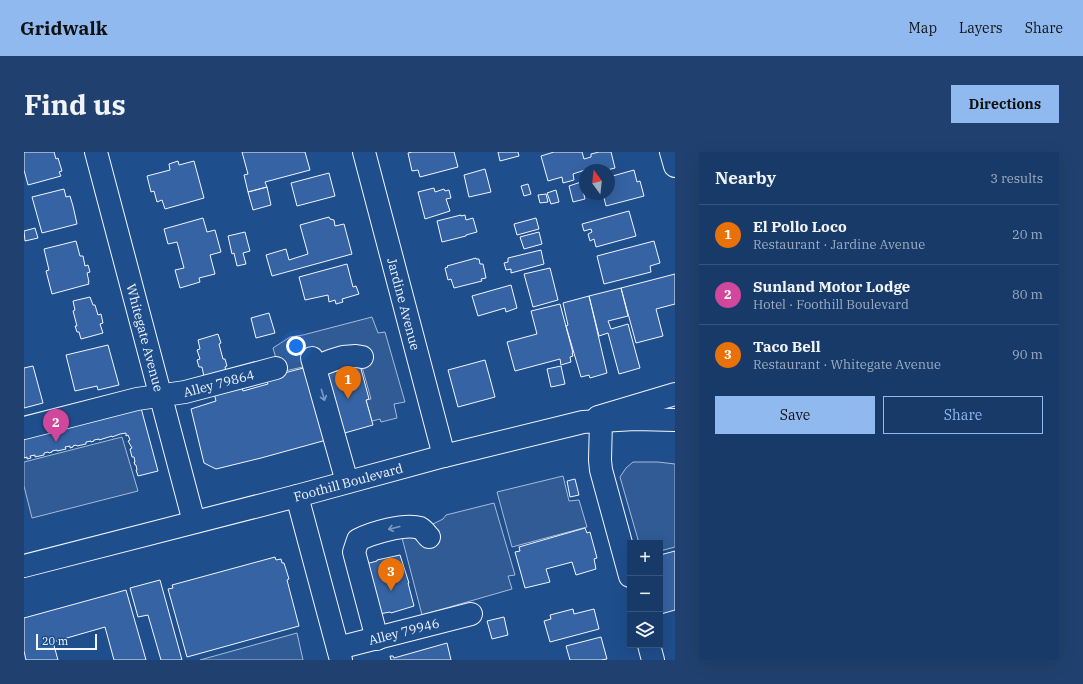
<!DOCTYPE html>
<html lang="en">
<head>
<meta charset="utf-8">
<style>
  :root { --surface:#173a69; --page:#20416f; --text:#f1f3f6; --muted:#9eadc0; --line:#36547d; --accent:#90b9f0 }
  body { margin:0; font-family:"IBM Plex Serif",serif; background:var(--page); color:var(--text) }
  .controls { position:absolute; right:12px; bottom:12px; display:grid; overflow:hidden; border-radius:0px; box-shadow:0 4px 16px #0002 }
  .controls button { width:36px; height:36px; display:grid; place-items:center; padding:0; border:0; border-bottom:1px solid var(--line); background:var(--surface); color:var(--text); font:20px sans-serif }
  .compass { position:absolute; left:555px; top:12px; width:36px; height:36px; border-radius:50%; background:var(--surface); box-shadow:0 4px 16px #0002; rotate:345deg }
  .scale { position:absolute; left:12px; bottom:10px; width:61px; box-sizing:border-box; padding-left:4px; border:2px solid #f2f6ff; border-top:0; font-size:11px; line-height:14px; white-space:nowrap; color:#f2f6ff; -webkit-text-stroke:3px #1f4e8c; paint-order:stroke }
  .you { position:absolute; left:272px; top:194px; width:14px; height:14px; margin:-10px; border:3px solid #fff; border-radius:50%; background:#1a73e8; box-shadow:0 0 0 6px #1a73e833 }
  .badge { display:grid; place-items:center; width:26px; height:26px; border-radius:50%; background:var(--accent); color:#fff; font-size:13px; font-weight:700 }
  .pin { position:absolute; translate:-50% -33px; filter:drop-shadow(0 1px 2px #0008) }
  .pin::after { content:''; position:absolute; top:21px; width:14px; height:12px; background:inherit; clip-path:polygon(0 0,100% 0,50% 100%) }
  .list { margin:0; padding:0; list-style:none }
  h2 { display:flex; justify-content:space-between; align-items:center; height:52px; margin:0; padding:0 16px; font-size:17px }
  h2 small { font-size:13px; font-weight:400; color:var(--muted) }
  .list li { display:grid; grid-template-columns:26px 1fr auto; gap:12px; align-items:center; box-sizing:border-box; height:60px; padding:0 16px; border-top:1px solid var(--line) }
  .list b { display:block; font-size:15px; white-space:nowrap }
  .list p { margin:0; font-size:13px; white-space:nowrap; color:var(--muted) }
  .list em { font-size:13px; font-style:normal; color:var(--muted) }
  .actions { display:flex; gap:8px; padding:12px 16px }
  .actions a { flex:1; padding:9px 0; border:1px solid var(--accent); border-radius:0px; text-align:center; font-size:14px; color:var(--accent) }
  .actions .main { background:var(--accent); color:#111 }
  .icon { flex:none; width:22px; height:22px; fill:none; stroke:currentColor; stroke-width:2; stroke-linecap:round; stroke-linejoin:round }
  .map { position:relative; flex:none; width:651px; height:508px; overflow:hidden; border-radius:0px }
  header { display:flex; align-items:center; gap:24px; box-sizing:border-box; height:56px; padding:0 20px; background:var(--accent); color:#111 }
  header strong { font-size:19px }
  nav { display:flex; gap:22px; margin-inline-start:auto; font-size:14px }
  .intro { display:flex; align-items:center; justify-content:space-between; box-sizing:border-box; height:96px; padding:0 24px }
  h1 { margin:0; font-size:28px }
  .button { padding:10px 18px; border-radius:0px; background:var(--accent); color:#111; font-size:14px; font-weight:700 }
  main { display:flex; gap:24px; padding:0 24px }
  aside { flex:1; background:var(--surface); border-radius:0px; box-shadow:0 4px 16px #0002 }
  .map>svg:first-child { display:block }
  .built { fill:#305b95; stroke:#a8bbd7 }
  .building { fill:#3563a3; stroke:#f2f6ff }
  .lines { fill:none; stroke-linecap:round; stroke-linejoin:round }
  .minor-casing { stroke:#f2f6ff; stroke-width:24 }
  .major-casing { stroke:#f2f6ff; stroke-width:24 }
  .minor { stroke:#1f4e8c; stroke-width:22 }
  .major { stroke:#1f4e8c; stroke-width:22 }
  .oneway { stroke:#7e9ac0 }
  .labels { text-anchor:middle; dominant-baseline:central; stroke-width:3; stroke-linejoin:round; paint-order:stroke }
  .street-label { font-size:13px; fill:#f2f6ff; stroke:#1f4e8c }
</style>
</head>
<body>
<header>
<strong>Gridwalk</strong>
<nav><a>Map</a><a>Layers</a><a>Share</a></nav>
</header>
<div class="intro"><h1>Find us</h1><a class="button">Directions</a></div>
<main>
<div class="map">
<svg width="651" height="508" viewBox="0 0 651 508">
  <rect width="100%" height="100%" fill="#1f4e8c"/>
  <path class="built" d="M348 165 354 181 361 180 381 250 370 252 373 266 357 270 356 267 348 269 342 248 347 247 333 197 288 213 256 220 249 196 266 185 279 183Z
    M98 285 114 339 8 366 0 334V310Z
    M609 310H634L651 312V395L636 399V391H615L596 325 602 316Z
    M539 324 545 349 555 348 563 375 488 395 473 340Z
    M470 351 491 423 484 424 488 437 398 463 377 382 409 372 419 367 422 363Z
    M273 481 279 508H176Z"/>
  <path class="building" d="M0 0H30L32 7 34 6 38 19 35 20 37 24 4 33 0 18Z
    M218 0H281L286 18 241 30 243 35 224 40 220 23 224 22Z
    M388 0H430L434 15 396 25 394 18 388 19 384 1Z
    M474 0H494L495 4 476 9Z
    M530 0H558L560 7 567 5V2L575 0H587L591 16 583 18H561L549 22 550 28 539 31 538 25 524 29 517 4Z
    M154 9 155 13 170 9 180 46 141 57 138 48 133 50 130 39 127 40 123 24 146 18 145 12Z
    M461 17 467 40 445 45 440 23Z
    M610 18 613 30 616 29 620 44 582 54 579 42H585V25Z
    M305 21 311 44 273 54 267 31Z
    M557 30 561 47 549 50 545 34Z
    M504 32 507 42 500 44 497 34Z
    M243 35 247 53 229 58 224 40Z
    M410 36 411 40 420 37 421 39 425 38 427 46 422 47 426 59 401 67 394 40Z
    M40 37 42 45 46 44 49 54 53 72 18 81 8 45Z
    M532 38 535 50 527 52 523 41Z
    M522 42 524 50 516 51 514 43Z
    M605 59 612 84 572 95 570 87 566 89 564 82 568 80 567 77 560 79 558 72Z
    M437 63V64L441 63 442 68 449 66 453 80 442 83V84L418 90 413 69Z
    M305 65 306 67 310 68 311 74 320 72 328 102 248 124 242 103 262 97 265 108 284 102 276 73Z
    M179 66 183 80 191 78 197 100 186 103 191 122 175 126 176 130 156 136 151 118 160 116 153 90 144 92 140 77Z
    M512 66 515 77 493 83 490 72Z
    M11 76 14 86 1 89 0 79Z
    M221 80 226 99 219 101 222 112 213 114 210 101 208 102 204 84Z
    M515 80 518 92 500 97 496 85Z
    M52 89 56 104H59L61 114 64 113 66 120 63 121 65 130H64L65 132 28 142 22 119 25 118 20 97Z
    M630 89 636 111 626 114 627 120 580 132 573 104Z
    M517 98 520 112 487 121V117L482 118 480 111 484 110V106Z
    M452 106V107H455L456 112H459L462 126 457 127 458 129 430 136 427 127 424 128 421 116 424 115 423 114Z
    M323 112 329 135 332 134 335 142 318 147 319 150 312 152 311 148 305 150 304 143 281 148 275 125Z
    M526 116 534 148 509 155 500 122Z
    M651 122V152L632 157 639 184 612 191 597 136Z
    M487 133 493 156 482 160 481 156 454 164 448 144Z
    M597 136 604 164 584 169 587 177 604 172 616 216 595 222 584 181 575 184 565 144Z
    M565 144 583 221 566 226 565 223 557 225 542 174 544 173 539 151Z
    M66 145 69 153H71L74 163 77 162 79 171 76 172 79 181 57 187 55 180H53L51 174H53L49 159 51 158 49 149Z
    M536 152 549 201H548L549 204 546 205 547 210 537 213 536 207 491 219 483 190 513 182 507 159Z
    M245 161 251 181 232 186 227 166Z
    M194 182 197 191 195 192 199 207H201L203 214 201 215 202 219 180 225 178 215H175L173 208 176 207 173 198 176 197 174 188Z
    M84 193 95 233 74 238 73 234 51 239 42 203Z
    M461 208 471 245 434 255 424 218Z
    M336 213 345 247 342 248 349 273 317 282 301 222Z
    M9 214 19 251 0 256V216Z
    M287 214 306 287 237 306 192 317 180 311 167 257 192 249 190 241 217 233 219 239 244 232 241 226Z
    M537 214 541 232 527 235 523 217Z
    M117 256 134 319 114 324 112 318H113L112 313H111L110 310H111L110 305H108L106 297 108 296 104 289 106 288 104 283 102 284V281L96 282 88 285V284L75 288V287L70 288V289L67 290V289L62 290V292L53 294 52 293 49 294V295L46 296V294L41 295 42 297 33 299V298L28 299V300L25 301 24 300 20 301V303L11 305V303L6 304 7 306 3 307V305L0 306V286Z
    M551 327 555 343 546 345 543 329Z
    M561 376 563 381 566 380 573 406 570 407 572 417 552 423 548 410 522 417 526 430 501 436 491 400 496 399 495 395Z
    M651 399V458L637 462 636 457V403Z
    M376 403 385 431H384L390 454 367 461 366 460 355 462 342 412 353 409V408Z
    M251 405 252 408 257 407 258 411H260L265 427 263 428 275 474 163 505 144 437 149 436 148 433Z
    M136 428 158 508H137L124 463 114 465 106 436Z
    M102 438 122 508H90L81 475 29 490 34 508H2L0 499V466Z
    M549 457 550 462 570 457 575 477 526 490 520 469 527 467 526 463Z
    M480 465 484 483 468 487 463 469Z
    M577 485 583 507 577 508H546L542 494Z
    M423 491 427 508H367L366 504H369L370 506Z"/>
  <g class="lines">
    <g class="minor-casing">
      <g id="minor">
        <path id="s1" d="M72 0 170 370"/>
        <path id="s2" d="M340 0 420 304"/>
        <path d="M647 0 651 14"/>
        <path d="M288 206 323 330"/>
        <path d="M292 219 296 213 309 208 319 205 332 204 338 205"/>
        <path d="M574 265 651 242"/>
        <path d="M577 268 576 308 577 318 606 424"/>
        <path id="s3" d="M0 276 113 247 161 240 252 216"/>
        <path d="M273 344 317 508"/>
        <path d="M353 487 330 400 334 388C348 381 381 371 396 376 400 378 402 382 405 385"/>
        <path d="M625 493 629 508"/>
        <path id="s4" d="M314 496 447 462"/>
      </g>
    </g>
    <g class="major-casing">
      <g id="major">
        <path id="s5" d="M0 414 273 344 420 304 559 270 611 267 651 268"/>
      </g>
    </g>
    <use href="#minor" class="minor"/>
    <use href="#major" class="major"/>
  </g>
  <defs><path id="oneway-shaft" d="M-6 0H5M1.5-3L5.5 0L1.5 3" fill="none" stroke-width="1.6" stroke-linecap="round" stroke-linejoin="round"/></defs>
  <g class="oneway">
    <use href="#oneway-shaft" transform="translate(299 243) rotate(74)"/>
    <use href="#oneway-shaft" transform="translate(370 376) rotate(166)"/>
  </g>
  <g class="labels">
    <g class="street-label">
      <text stroke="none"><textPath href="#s2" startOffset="157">Jardine Avenue</textPath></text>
      <text stroke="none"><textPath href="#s1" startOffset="192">Whitegate Avenue</textPath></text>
      <text stroke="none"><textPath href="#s3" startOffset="200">Alley 79864</textPath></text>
      <text stroke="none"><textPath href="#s5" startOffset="335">Foothill Boulevard</textPath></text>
      <text stroke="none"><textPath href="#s4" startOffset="68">Alley 79946</textPath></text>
    </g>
  </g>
</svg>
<div class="controls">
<button>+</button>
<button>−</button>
<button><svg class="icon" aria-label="layers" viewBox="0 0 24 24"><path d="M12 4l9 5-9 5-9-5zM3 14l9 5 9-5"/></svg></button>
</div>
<svg class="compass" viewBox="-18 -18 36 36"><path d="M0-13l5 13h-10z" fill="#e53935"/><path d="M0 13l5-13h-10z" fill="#9eadc0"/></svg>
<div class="scale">20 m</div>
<div class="you"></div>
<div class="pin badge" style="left:324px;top:247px;background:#e8710a">1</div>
<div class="pin badge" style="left:32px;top:290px;background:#d1479c">2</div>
<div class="pin badge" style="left:367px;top:439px;background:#e8710a">3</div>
</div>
<aside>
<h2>Nearby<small>3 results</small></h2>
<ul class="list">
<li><span class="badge" style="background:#e8710a">1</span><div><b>El Pollo Loco</b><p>Restaurant · Jardine Avenue</p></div><em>20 m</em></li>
<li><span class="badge" style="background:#d1479c">2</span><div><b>Sunland Motor Lodge</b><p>Hotel · Foothill Boulevard</p></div><em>80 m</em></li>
<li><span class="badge" style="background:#e8710a">3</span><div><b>Taco Bell</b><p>Restaurant · Whitegate Avenue</p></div><em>90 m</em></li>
</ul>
<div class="actions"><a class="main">Save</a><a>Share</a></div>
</aside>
</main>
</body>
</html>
